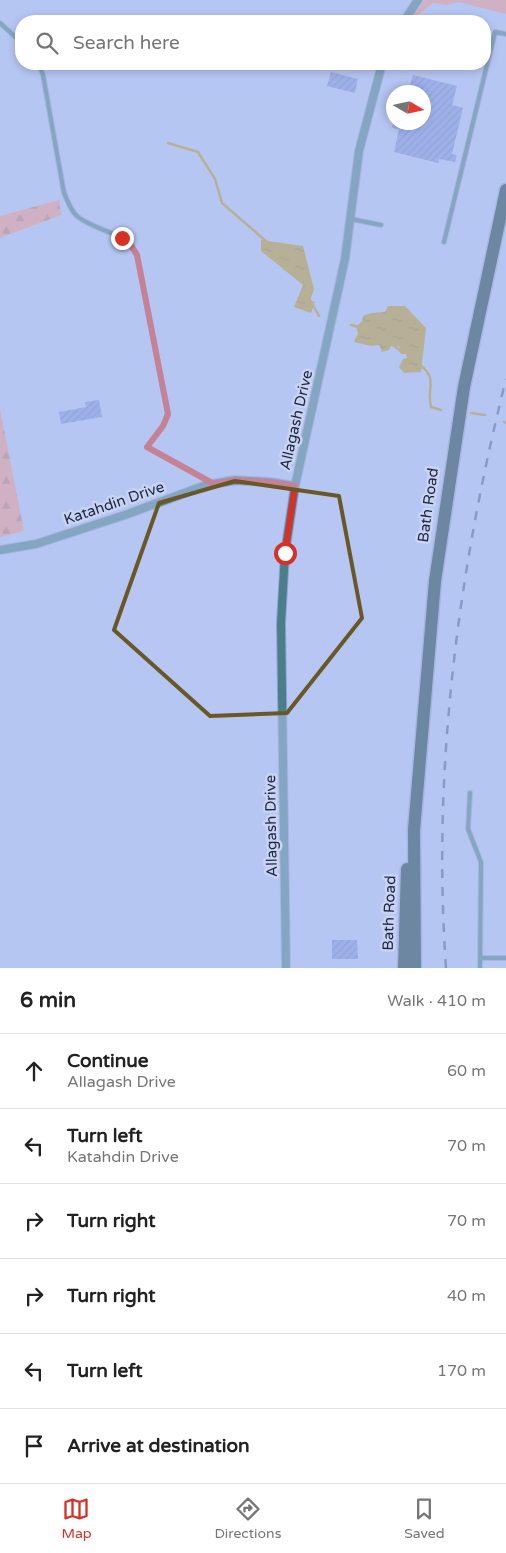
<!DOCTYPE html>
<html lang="en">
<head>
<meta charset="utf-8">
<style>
  :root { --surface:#fff; --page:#f6f6f6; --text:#222; --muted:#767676; --line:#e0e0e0; --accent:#d93025 }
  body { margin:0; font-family:"Varela Round",sans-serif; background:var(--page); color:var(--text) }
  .compass { position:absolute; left:386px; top:85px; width:45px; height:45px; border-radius:50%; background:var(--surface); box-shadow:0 2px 8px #0003; rotate:99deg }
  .stop { position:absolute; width:15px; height:15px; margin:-11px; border:4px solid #d93025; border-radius:50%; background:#fff }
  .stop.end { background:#d93025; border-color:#fff; box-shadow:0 1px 5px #0008 }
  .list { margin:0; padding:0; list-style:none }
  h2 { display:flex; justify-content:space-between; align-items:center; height:65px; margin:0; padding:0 20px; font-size:21px }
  h2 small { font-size:16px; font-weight:400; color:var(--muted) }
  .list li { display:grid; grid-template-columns:32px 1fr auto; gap:15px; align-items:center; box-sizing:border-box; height:75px; padding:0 20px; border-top:1px solid var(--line) }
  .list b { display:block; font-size:19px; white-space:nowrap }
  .list p { margin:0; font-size:16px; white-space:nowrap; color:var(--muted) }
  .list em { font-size:16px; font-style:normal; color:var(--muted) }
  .icon { flex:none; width:28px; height:28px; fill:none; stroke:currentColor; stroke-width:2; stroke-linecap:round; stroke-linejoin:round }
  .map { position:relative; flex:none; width:506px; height:968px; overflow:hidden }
  .search { position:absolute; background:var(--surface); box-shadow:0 2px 8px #0003; left:15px; right:15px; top:15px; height:55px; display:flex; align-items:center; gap:12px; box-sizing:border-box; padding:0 18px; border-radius:20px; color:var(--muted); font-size:19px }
  .sheet { height:515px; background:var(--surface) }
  nav { display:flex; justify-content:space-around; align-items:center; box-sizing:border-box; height:70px; border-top:1px solid var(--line); background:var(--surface); font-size:14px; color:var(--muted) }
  nav a { display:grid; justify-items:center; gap:2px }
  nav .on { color:var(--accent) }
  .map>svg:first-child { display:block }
  .grass { fill:#ed9789 }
  .forest { fill:url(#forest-firs) }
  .water { fill:url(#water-ripples) }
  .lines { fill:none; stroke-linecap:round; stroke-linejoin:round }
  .stream { stroke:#b89527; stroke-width:2.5 }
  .building { fill:url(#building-hatch) }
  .lane-casing { stroke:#95a3cc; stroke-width:6 }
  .street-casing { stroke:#95a3cc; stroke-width:10 }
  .primary-casing { stroke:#95a3cc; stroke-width:15 }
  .lane { stroke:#4a7e88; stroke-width:4 }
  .street { stroke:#4a7e88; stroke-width:8 }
  .primary { stroke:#143940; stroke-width:12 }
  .rail { stroke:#596486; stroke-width:2.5; stroke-dasharray:9 9; stroke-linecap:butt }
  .route { stroke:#d93025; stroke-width:6 }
  .marked { fill:none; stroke:#695725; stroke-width:4; stroke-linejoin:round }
  .labels { text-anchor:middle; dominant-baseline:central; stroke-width:5; stroke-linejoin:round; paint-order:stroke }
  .street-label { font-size:15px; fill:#1d2642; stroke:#c9d4f2 }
</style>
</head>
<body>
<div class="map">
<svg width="506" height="968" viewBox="0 0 506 968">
  <defs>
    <pattern id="forest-firs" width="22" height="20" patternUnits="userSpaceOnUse" patternTransform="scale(1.25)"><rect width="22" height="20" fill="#ed9789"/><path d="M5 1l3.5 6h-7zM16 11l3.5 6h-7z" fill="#bf7b72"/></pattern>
    <pattern id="water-ripples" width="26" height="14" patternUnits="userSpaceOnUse" patternTransform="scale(1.25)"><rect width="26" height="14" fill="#b89527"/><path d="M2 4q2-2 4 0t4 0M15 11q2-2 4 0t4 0" fill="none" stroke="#957923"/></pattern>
    <pattern id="building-hatch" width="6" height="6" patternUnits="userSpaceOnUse" patternTransform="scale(1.25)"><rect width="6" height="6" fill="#8096dd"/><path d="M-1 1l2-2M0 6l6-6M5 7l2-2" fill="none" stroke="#687ab5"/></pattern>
  </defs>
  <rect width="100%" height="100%" fill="#b7c6f3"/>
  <path class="grass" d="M424 0H506V14L459 2 447 5 433 3 417 16 412 18Z"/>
  <path class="forest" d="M59 200 61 215 0 238V216Z
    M0 409 24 531 0 537Z"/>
  <path class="water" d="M261 240 303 246 314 289 310 301 315 302 311 313 294 307 303 285 261 251Z
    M388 306H405L426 328 421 372 404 373 399 367 403 359 407 358 406 354H401L399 346H391L389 350 382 352 379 345 371 346 354 342 358 333 356 327 362 321 363 316 371 313 385 312Z"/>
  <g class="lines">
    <path class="stream" d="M168 143 198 152 215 179 222 203 267 242
      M309 298 319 316
      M351 325 359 327
      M393 345 402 352
      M419 364C439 379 426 387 431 407L441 410
      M471 413 485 415
      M504 422 506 423"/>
  </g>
  <path class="building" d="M331 72 358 79 355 93 327 86Z
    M413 75 457 86 452 105 463 108 452 154 457 155 455 162 439 159 438 163 394 152 399 129 392 128 393 122H424V92H408Z
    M99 400 102 417 61 424 59 412 86 407 85 402Z
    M332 940H357L358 959H332Z"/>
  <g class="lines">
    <g class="lane-casing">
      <path id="lane" d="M0 23 21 42
        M39 64 43 75 64 193C68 201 71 212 78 217 98 232 124 231 137 255L168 414 163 426 147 447 212 483
        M351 219 381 225
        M444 242 495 32 506 34
        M470 793 468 829 481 862 480 968
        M480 958H506"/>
    </g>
    <g class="street-casing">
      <path id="street" d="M404 21 418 0
        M0 550 36 544 125 515 206 485 235 480 270 482 295 486
        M286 968 281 623 285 553 295 486 345 259 359 151 382 64"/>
    </g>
    <g class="primary-casing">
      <path id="primary" d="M404 968 407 869
        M415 968 414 830 435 581 464 387 506 190"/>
    </g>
    <use href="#lane" class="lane"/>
    <use href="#street" class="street"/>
    <use href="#primary" class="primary"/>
    <path class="rail" d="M446 968C432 771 458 570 506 379"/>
  </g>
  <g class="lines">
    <path class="route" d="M122 238 131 245 137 255 168 414 163 426 147 447 214 484 235 480 270 482 295 486 285 553"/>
  </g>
  <path d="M0 0H506V968H0ZM235 481 339 496 362 618 287 713 210 716 114 630 159 503Z" fill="#b7c6f3" fill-opacity=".55" fill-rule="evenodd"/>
  <path class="marked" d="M235 481 339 496 362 618 287 713 210 716 114 630 159 503Z"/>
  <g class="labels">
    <g class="street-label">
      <text transform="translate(296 420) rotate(-77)">Allagash Drive</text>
      <text transform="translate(114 503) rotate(-19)">Katahdin Drive</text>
      <text transform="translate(428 505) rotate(-82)">Bath Road</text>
      <text transform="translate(271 826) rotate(-91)">Allagash Drive</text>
      <text transform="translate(389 913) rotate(-88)">Bath Road</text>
    </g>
  </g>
</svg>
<svg class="compass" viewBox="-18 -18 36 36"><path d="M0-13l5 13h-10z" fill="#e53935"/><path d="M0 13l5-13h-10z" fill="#767676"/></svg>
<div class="stop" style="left:285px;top:553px"></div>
<div class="stop end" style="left:122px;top:238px"></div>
<div class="search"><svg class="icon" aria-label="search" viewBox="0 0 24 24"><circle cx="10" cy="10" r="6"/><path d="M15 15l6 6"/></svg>Search here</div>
</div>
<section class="sheet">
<h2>6 min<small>Walk · 410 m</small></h2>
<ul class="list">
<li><svg class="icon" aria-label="ahead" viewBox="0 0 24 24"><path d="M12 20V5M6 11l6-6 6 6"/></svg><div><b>Continue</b><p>Allagash Drive</p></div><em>60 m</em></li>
<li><svg class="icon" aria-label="left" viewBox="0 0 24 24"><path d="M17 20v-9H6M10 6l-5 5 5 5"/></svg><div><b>Turn left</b><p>Katahdin Drive</p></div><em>70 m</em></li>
<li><svg class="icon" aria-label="right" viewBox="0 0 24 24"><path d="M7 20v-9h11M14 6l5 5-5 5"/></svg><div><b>Turn right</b></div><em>70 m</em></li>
<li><svg class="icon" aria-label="right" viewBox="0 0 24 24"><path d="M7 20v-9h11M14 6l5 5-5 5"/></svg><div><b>Turn right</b></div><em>40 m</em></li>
<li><svg class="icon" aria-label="left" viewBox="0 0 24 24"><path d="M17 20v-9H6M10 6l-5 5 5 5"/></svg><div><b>Turn left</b></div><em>170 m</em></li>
<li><svg class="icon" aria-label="arrive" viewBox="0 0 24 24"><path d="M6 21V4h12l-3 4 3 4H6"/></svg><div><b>Arrive at destination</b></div></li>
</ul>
</section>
<nav>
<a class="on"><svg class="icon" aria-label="map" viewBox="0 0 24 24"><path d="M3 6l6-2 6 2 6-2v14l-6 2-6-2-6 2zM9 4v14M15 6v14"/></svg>Map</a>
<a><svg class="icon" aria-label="directions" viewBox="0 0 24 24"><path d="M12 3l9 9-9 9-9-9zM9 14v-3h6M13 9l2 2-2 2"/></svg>Directions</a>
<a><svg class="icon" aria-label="saved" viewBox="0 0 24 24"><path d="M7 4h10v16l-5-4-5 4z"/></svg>Saved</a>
</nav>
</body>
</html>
